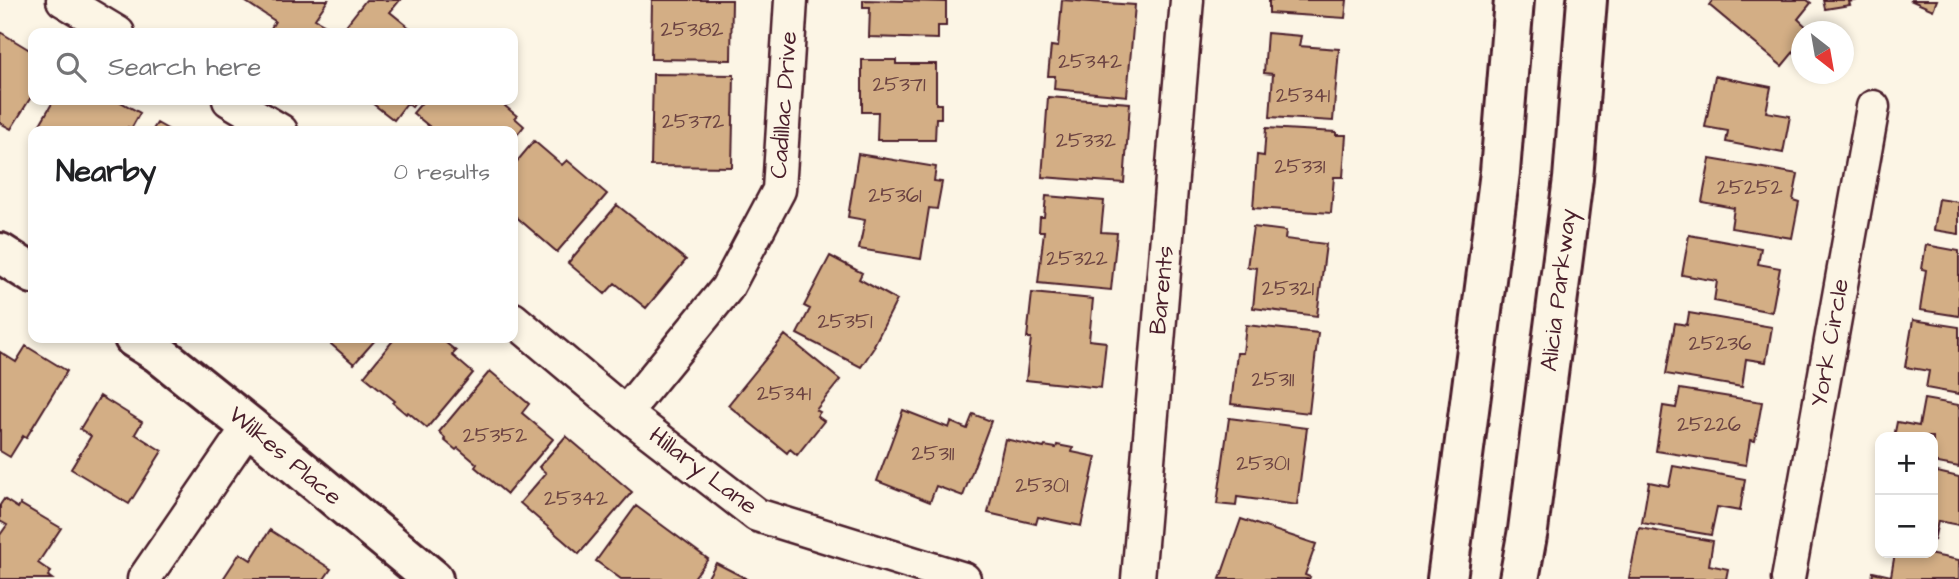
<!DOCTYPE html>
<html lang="en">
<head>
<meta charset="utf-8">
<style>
  :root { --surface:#fff; --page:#f2f2f2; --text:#202124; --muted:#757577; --line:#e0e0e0 }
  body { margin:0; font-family:"Architects Daughter",sans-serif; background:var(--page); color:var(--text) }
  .controls { position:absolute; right:21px; bottom:21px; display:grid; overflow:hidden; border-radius:14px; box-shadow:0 4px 10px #0003 }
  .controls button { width:63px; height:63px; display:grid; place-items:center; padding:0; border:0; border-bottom:2px solid var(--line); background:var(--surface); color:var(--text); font:35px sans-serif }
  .compass { position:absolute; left:1791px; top:21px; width:63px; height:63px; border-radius:50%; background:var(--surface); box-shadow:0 4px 10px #0003; rotate:149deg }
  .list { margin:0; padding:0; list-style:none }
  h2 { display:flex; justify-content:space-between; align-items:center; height:91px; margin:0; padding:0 28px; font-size:30px }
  h2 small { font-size:23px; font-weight:400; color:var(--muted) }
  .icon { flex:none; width:38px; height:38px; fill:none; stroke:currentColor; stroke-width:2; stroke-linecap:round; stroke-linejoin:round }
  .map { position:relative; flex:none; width:1959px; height:579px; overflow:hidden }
  .search { position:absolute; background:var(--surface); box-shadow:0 4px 10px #0003; left:28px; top:28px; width:490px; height:77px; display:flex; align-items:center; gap:18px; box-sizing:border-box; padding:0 24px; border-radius:14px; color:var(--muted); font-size:26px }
  .panel { position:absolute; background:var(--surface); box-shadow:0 4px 10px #0003; left:28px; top:126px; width:490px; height:217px; border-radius:14px }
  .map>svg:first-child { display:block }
  .building { fill:#d3ae85; stroke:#4a1f2b; stroke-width:2 }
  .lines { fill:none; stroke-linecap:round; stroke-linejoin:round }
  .street-casing { stroke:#4a1f2b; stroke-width:37 }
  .secondary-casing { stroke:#4a1f2b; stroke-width:44 }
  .primary-casing { stroke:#4a1f2b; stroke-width:44 }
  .street { stroke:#fcf5e5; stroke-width:32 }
  .secondary { stroke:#fcf5e5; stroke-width:38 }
  .primary { stroke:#fcf5e5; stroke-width:38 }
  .labels { text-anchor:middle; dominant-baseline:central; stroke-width:5; stroke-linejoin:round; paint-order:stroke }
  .number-label { font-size:21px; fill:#6c4342 }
  .street-label { font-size:24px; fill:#4a1f2b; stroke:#fcf5e5 }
</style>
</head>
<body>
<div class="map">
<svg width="1959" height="579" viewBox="0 0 1959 579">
  <rect width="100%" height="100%" fill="#fcf5e5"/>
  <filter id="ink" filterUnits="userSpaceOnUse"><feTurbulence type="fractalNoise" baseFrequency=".0143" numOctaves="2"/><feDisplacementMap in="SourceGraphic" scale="14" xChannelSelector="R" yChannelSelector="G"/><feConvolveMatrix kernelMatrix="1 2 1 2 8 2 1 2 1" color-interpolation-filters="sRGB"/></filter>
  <g filter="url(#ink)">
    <path class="building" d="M243 0H328L315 19 324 24 318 33H276L270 30 275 21Z
      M366 0H400L390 12 416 33H340Z
      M652 0H732L731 60 651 59Z
      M863 0 946 2V26H938V39L869 37 870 7H863Z
      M1062 0 1135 5 1127 96 1054 89 1055 76H1048L1051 46 1058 47Z
      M1269 0H1347L1345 18 1269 13Z
      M1713 0H1807L1811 3 1798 19 1811 31 1801 32V43L1782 66 1709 5Z
      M1823 0H1857L1849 2 1850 5 1825 9Z
      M1910 0H1937L1933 10Z
      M0 32 33 52V94L11 129 0 123Z
      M1267 33 1301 36 1299 46 1339 49 1333 121 1270 117 1273 74 1264 73Z
      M862 60H896V64H936V104H941V118H936L935 140H877L878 112H862Z
      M653 74 734 75 732 167 651 166Z
      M1715 76 1771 87 1766 112 1790 116 1783 153 1726 142 1728 131 1705 127Z
      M1048 97 1130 103 1124 183 1042 177Z
      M54 100H117L140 113 131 129 128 127 125 131H36Z
      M368 100H417L412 107 407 103 394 120Z
      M424 100H511L505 106 517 116 515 118 524 126 513 140V131H435L413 113Z
      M157 123 171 131H152Z
      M1266 128 1336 132V135H1346L1343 177H1334L1331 213 1253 208 1257 155 1264 156Z
      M534 141 562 165 567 160 607 194 557 252 513 214V166Z
      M858 154 936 167 934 181 942 182 937 209 929 208 921 259 859 249 865 220 848 217Z
      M1710 159 1798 174 1793 200 1799 202 1792 238 1731 228 1734 208 1702 202Z
      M1046 196 1104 201 1101 232 1117 233 1111 290 1038 283 1044 231H1039L1040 217H1044Z
      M1939 199 1959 202V234L1934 230Z
      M617 205 686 260 646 308 615 283 605 294 568 263Z
      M1253 227 1286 231 1285 239 1326 244 1317 316 1253 308 1257 268 1247 267Z
      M1689 235 1761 248 1758 264 1780 268 1772 312 1714 301 1717 281 1682 275Z
      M1926 245 1959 251V316L1920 310 1926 270 1922 269Z
      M830 256 862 273 859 279 897 300 874 345 875 346 861 367 797 334 810 309 804 306Z
      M1032 293 1093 299 1089 340 1106 342 1101 388 1026 380 1031 338H1027Z
      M1689 313 1772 327 1766 362 1746 359 1742 387 1666 374 1675 323 1687 325Z
      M1913 320 1959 327V394L1926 388 1929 371 1905 367Z
      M1246 325 1318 333 1309 413 1231 404 1237 353H1243Z
      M785 335 840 380 816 410 820 412 817 416 824 421 797 455 790 449 787 453 728 405Z
      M324 338H377L354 364Z
      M395 338H440L456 351 452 355 473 373 427 428 408 412 406 414 393 403 395 401 364 376Z
      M26 346 67 371 26 438 23 436 10 457 0 451V352L16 362Z
      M490 371 529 404 522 413 553 439 507 494 475 467 477 464 458 448 456 450 444 440 445 438 439 432Z
      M1680 389 1762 402 1755 441 1750 440 1746 465 1656 451 1663 406 1676 408Z
      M100 396 142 422 135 434 162 451 129 504 71 469 91 436 80 429Z
      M1924 399 1959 405V467L1933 462V437H1894L1897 422 1919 426Z
      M903 410 949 428 951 422 967 429 973 414 991 421 963 496 936 486 930 502 877 481Z
      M1229 418 1307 428 1297 505 1237 497 1236 506 1217 504Z
      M566 436 632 492 579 554 520 503 546 473 539 467Z
      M1005 439 1044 448 1045 446 1056 448 1057 445 1073 448 1072 452 1096 457 1081 526 1038 517 1036 524 988 513Z
      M1673 466 1745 479 1740 511 1717 507 1711 535 1642 523 1649 482 1669 486Z
      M1933 471 1959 477V525L1938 521 1934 541Z
      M4 499 18 508 20 504 61 528 38 563 51 572 48 576 52 579H0V535L7 525 0 521V505Z
      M636 506 708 559 693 579H621L596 561Z
      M1241 519 1316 544 1305 575 1310 577 1309 579H1220Z
      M1639 528 1713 541 1709 565 1728 569 1726 579H1629Z
      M270 530 331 569 324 579H223L240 553 251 560Z
      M1895 553H1923L1959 560V579H1872L1873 572 1891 576Z
      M716 563 747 579H707Z"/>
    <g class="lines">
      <g class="street-casing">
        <path id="street" d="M63 0 118 33
          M229 100 281 131
          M513 319 625 413 757 515 964 579
          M625 413 727 288 779 190 791 0
          M144 579 249 426
          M1138 579 1187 0
          M1788 579 1873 107"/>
      </g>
      <g class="secondary-casing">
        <path id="secondary" d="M0 253 33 274
          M134 338 158 353 249 426 433 579"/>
      </g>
      <g class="primary-casing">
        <path id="primary" d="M1447 579 1500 172 1514 0
          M1519 579 1528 530 1573 179 1587 0"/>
      </g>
      <use href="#street" class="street"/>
      <use href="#secondary" class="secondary"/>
      <use href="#primary" class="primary"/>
    </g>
  </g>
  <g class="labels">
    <g class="number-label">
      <text x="692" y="29">25382</text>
      <text x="1090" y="61">25342</text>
      <text x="899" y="84">25371</text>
      <text x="1303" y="95">25341</text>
      <text x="693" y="121">25372</text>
      <text x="1086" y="140">25332</text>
      <text x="1300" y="166">25331</text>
      <text x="1750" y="187">25252</text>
      <text x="895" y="195">25361</text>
      <text x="1077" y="258">25322</text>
      <text x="1288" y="288">25321</text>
      <text x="845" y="321">25351</text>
      <text x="1720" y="343">25236</text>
      <text x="1273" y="379">25311</text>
      <text x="784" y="393">25341</text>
      <text x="1709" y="424">25226</text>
      <text x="495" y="435">25352</text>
      <text x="933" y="453">25311</text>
      <text x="1263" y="463">25301</text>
      <text x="1042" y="485">25301</text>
      <text x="576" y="498">25342</text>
    </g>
    <g class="street-label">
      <text transform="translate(784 105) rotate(-86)">Cadillac Drive</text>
      <text transform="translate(1162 290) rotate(-85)">Barents</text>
      <text transform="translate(1559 290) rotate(-83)">Alicia Parkway</text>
      <text transform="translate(1830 343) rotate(-80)">York Circle</text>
      <text transform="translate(285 456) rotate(40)">Wilkes Place</text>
      <text transform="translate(703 471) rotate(37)">Hillary Lane</text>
    </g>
  </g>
</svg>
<div class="controls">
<button>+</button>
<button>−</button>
</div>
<svg class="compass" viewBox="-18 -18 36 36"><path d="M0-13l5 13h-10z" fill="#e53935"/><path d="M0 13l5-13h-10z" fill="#757577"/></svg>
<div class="search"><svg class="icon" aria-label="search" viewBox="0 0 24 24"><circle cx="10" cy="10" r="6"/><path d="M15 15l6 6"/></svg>Search here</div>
<section class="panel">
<h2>Nearby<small>0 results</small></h2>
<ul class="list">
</ul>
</section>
</div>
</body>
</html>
